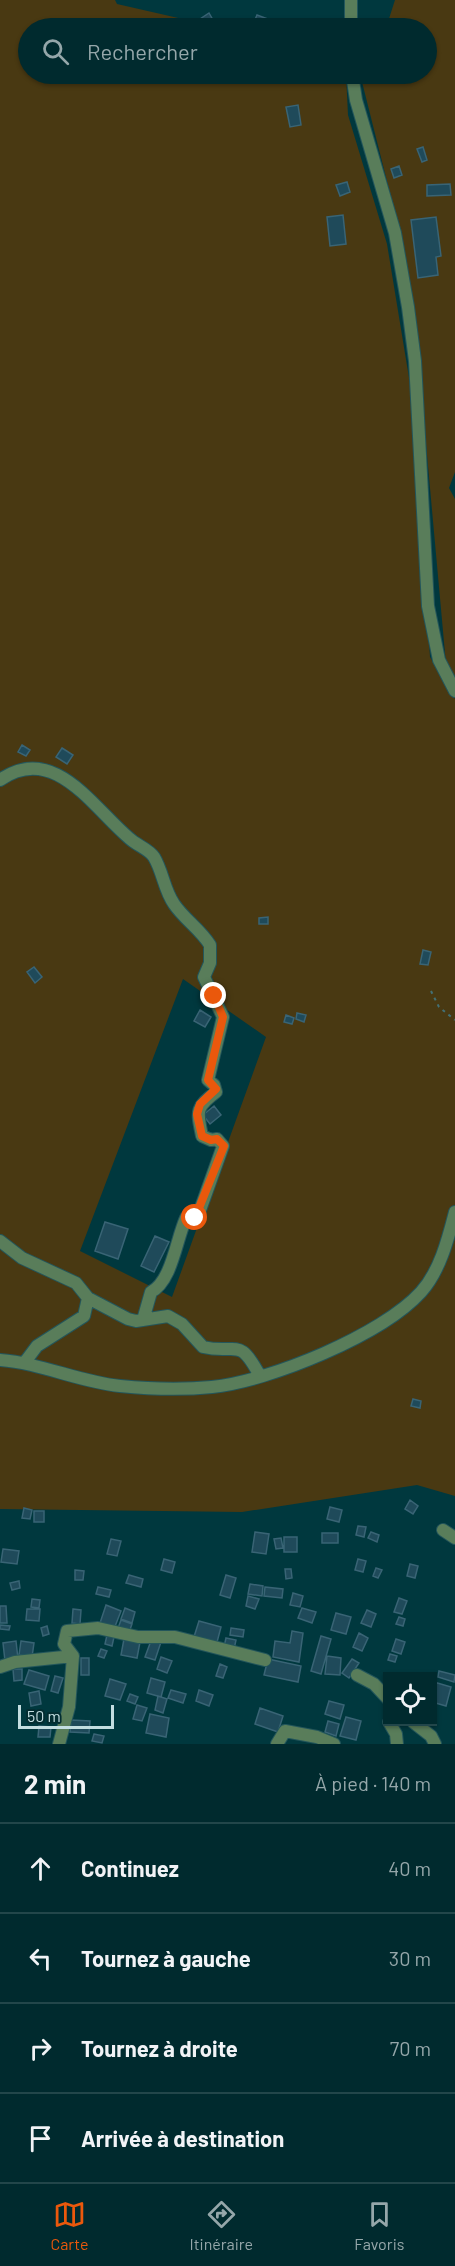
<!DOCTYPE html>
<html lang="fr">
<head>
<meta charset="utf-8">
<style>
  :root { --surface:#002a2e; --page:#0e363a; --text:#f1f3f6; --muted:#95a7aa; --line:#22464a; --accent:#ea580c }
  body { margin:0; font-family:Barlow,sans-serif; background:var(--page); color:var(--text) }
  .controls { position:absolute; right:18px; bottom:18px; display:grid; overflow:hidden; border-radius:0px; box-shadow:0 2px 4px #0004 }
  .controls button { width:54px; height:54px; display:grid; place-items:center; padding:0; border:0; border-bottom:2px solid var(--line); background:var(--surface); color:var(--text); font:30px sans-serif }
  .scale { position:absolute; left:18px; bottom:15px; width:96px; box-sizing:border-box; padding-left:6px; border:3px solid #c3dde0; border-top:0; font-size:16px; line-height:21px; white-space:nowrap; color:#c3dde0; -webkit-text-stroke:4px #032d31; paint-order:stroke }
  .stop { position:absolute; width:18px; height:18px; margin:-14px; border:4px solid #ea580c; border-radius:50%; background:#fff }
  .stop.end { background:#ea580c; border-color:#fff; box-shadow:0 2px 6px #0008 }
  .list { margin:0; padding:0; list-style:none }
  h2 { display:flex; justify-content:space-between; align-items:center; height:78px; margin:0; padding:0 24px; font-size:26px }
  h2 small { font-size:20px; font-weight:400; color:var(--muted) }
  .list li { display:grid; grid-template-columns:39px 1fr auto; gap:18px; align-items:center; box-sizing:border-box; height:90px; padding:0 24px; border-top:2px solid var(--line) }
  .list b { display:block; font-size:22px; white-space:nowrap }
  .list em { font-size:20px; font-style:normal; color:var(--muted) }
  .icon { flex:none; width:33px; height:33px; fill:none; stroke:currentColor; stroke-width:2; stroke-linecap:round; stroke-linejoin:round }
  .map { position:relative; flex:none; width:455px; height:1744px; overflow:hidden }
  .search { position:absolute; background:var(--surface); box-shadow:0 2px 4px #0004; left:18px; right:18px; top:18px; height:66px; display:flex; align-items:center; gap:15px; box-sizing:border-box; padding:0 21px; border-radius:33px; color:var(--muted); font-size:22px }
  .sheet { height:438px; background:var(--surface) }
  nav { display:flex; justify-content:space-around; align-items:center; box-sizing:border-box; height:84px; border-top:2px solid var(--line); background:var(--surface); font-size:16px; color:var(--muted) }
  nav a { display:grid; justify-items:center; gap:3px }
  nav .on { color:var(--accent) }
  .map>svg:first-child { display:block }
  .green { fill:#493912; fill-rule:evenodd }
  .building { fill:#1f4a5a; stroke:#396475; stroke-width:1.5 }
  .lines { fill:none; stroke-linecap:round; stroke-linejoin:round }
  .minor-casing { stroke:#23565b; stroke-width:14 }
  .path { stroke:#437075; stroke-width:2; stroke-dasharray:3 4.5; stroke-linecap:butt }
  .minor { stroke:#597d5a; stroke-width:12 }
  .route { stroke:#ea580c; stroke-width:8 }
</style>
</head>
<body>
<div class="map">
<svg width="455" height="1744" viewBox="0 0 455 1744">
  <rect width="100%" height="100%" fill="#00383e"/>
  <path class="green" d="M0 0H115L117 4 222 28H28V74H346L348 115 387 244 413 402 430 657 455 699V1496L417 1485 242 1512 0 1509ZM183 979 266 1037 172 1297 80 1251Z
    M395 0H455V472L449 488 455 499V677L446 664 418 356 393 205 360 74H426V28H386Z"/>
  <path class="building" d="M209 13 213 20 203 26 200 19Z
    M257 15 273 21 270 28 252 27Z
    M298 105 301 125 290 127 286 107Z
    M423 147 427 160 422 162 417 149Z
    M399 166 402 175 394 178 391 169Z
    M347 182 350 192 340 196 336 185Z
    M450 184 451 195 427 196V185Z
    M343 215 346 244 330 246 327 217Z
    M436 217 441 256 436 257 438 275 418 278 411 220Z
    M22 745 30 750 26 756 18 752Z
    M62 748 73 755 67 764 56 757Z
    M268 917V924H259V918Z
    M423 950 431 952 428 965 420 964Z
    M34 967 42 977 35 983 27 972Z
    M200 1010 211 1017 205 1027 194 1021Z
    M297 1013 306 1015 304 1022 296 1019Z
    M286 1015 294 1018 292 1024 284 1022Z
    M214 1106 221 1115 210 1124 203 1115Z
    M105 1222 128 1229 118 1259 95 1251Z
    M155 1236 169 1242 154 1272 141 1266Z
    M413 1399 421 1401 420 1408 411 1406Z
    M410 1500 418 1506 413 1514 405 1509Z
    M330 1507 342 1510 339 1522 327 1519Z
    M24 1508 32 1510 30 1519 22 1518Z
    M34 1511H44V1522H34Z
    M358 1526 366 1527 364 1537 356 1535Z
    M255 1532 269 1534 266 1554 252 1552Z
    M371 1532 379 1535 377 1542 368 1538Z
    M322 1533H338V1543H322Z
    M284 1537H297V1552H284Z
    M281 1538 283 1548 276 1549 274 1539Z
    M111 1539 121 1541 117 1556 107 1554Z
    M3 1549 19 1551 17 1564 1 1562Z
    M164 1559 175 1562 172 1573 161 1570Z
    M358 1559 366 1561 363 1572 355 1570Z
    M410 1564 418 1566 415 1578 407 1576Z
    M376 1568 382 1570 378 1578 373 1576Z
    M285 1569H291L292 1578 286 1579Z
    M75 1570 84 1571 83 1580H75Z
    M129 1575 143 1579 141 1587 126 1583Z
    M226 1575 236 1578 230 1598 220 1595Z
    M19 1581 20 1588 12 1590 10 1583Z
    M250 1584 263 1586 262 1596 248 1594Z
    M98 1587 111 1590 109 1597 96 1594Z
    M265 1587 283 1589 282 1598 264 1596Z
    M293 1593 303 1596 300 1607 290 1605Z
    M248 1596 259 1599 255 1609 246 1606Z
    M399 1598 407 1601 402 1614 394 1612Z
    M32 1599 40 1600 39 1608 31 1607Z
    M106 1605 121 1611 114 1629 100 1623Z
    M0 1606H6L7 1623H0Z
    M125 1608 135 1612 132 1623 121 1619Z
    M302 1608 316 1612 312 1623 298 1618Z
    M27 1609H40L39 1621 26 1620Z
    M73 1609 81 1610 80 1624 72 1623Z
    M367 1610 376 1614 371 1627 361 1623Z
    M336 1613 351 1617 346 1634 331 1630Z
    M399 1617 405 1619 403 1626 396 1624Z
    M121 1620 132 1624 128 1635 117 1631Z
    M199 1621 221 1627 216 1646 193 1640Z
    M0 1625 10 1626 9 1630 0 1629Z
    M47 1626 49 1634 43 1636 41 1628Z
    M231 1628 244 1630 243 1637 230 1635Z
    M292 1631 303 1633 299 1662 273 1657 275 1641 290 1643Z
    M359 1633 368 1638 362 1651 353 1647Z
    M107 1635 114 1637 112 1646 105 1644Z
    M321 1636 331 1639 321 1674 311 1671Z
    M152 1638 161 1642 155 1660 145 1657Z
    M226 1638 236 1640 234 1649 224 1647Z
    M124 1639 140 1642 137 1658 121 1655Z
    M396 1639 405 1642 401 1654 392 1651Z
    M16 1641 18 1659 5 1661 3 1643Z
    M21 1641 34 1643 32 1657 19 1655Z
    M101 1649 107 1651 104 1658 98 1656Z
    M390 1654 397 1656 395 1662 388 1660Z
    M327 1656 341 1658 340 1675 325 1674Z
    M161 1657 172 1661 167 1673 157 1669Z
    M81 1658H89V1675H81Z
    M268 1659 301 1666 298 1682 264 1675Z
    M352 1659 359 1663 349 1678 342 1673Z
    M220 1664 227 1667 223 1678 216 1676Z
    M13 1669H22V1680L14 1681Z
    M29 1670 49 1676 45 1690 24 1684Z
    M439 1671 455 1675 454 1682 438 1677Z
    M55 1676 63 1678 58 1693 51 1691Z
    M151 1678 165 1682 161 1697 147 1693Z
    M110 1679 126 1684 120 1700 105 1696Z
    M434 1682 451 1687 446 1706 432 1702Z
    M171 1690 186 1694 183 1703 168 1698Z
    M199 1690 213 1695 209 1706 196 1701Z
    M39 1691 41 1704 31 1706 29 1693Z
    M130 1694 138 1697 135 1704 127 1701Z
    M158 1696 167 1699 163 1713 155 1710Z
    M329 1701 344 1705 340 1719 325 1714Z
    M137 1705 147 1708 142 1721 133 1719Z
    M260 1708 283 1716 278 1732 255 1724Z
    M150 1714 169 1718 166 1737 146 1733Z
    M346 1717 361 1721 356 1740 340 1736Z
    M71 1720 90 1721 89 1733 70 1732Z
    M328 1721 339 1724 336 1736 325 1732Z
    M39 1726 51 1727 50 1737H38Z
    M94 1734 104 1736 102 1743 92 1741Z"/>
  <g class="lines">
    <g class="minor-casing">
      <path id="minor" d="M351 0V28
        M352 74 356 100 395 233 408 307 415 361 428 606 439 660 455 691
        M0 780C54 742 93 808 129 838 136 845 149 849 154 857 163 872 164 890 174 904 184 919 200 929 210 945V963L204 977 223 1017 208 1080 214 1085 216 1092C195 1108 197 1111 202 1136L211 1140 217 1139 223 1146 199 1213 195 1218H186C176 1240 172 1281 151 1292L143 1320
        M0 1241 22 1258 76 1283 88 1298 84 1316 37 1346 25 1362
        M88 1298 128 1319 136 1321 168 1316 182 1324 203 1347C238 1355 238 1335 260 1376
        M0 1360C41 1363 79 1382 120 1386 150 1389 182 1390 212 1387 270 1381 382 1335 421 1292 440 1271 448 1239 455 1212
        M443 1530 455 1538
        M0 1667 15 1662 73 1656
        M357 1675 374 1684 388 1699
        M389 1722 396 1734 397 1744
        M413 1722 431 1736 435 1744
        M59 1744 69 1707 73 1656 64 1644 67 1631 98 1628 138 1637H175L265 1660
        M277 1744 285 1731 317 1737 334 1744"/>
    </g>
    <path class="path" d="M431 991 439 1007 455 1020"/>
    <use href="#minor" class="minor"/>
  </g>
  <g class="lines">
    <path class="route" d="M195 1218 224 1146 217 1139 211 1140 202 1136 197 1114 200 1104 216 1089 208 1080 223 1017 214 996"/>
  </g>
</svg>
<div class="controls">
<button><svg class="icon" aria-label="locate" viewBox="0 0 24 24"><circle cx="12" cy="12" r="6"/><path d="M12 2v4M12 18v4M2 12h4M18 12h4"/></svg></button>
</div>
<div class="scale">50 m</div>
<div class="stop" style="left:195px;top:1218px"></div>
<div class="stop end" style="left:214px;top:996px"></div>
<div class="search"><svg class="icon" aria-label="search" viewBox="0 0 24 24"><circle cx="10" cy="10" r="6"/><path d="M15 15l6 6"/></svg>Rechercher</div>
</div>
<section class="sheet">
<h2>2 min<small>À pied · 140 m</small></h2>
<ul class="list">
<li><svg class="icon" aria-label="ahead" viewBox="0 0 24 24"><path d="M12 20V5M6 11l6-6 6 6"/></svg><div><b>Continuez</b></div><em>40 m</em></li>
<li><svg class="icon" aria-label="left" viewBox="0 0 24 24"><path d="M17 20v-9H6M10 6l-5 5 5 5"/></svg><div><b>Tournez à gauche</b></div><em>30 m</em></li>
<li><svg class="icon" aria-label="right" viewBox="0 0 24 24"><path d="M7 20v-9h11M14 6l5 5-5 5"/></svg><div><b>Tournez à droite</b></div><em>70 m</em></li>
<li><svg class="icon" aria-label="arrive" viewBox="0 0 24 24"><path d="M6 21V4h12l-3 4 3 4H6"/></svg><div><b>Arrivée à destination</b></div></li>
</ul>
</section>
<nav>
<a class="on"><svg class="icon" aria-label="map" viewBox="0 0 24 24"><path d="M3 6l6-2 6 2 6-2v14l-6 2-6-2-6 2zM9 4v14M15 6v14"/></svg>Carte</a>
<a><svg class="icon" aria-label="directions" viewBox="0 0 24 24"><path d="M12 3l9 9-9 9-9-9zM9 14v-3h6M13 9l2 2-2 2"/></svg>Itinéraire</a>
<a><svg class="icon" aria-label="saved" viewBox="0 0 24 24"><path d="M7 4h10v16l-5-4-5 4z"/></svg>Favoris</a>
</nav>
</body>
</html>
